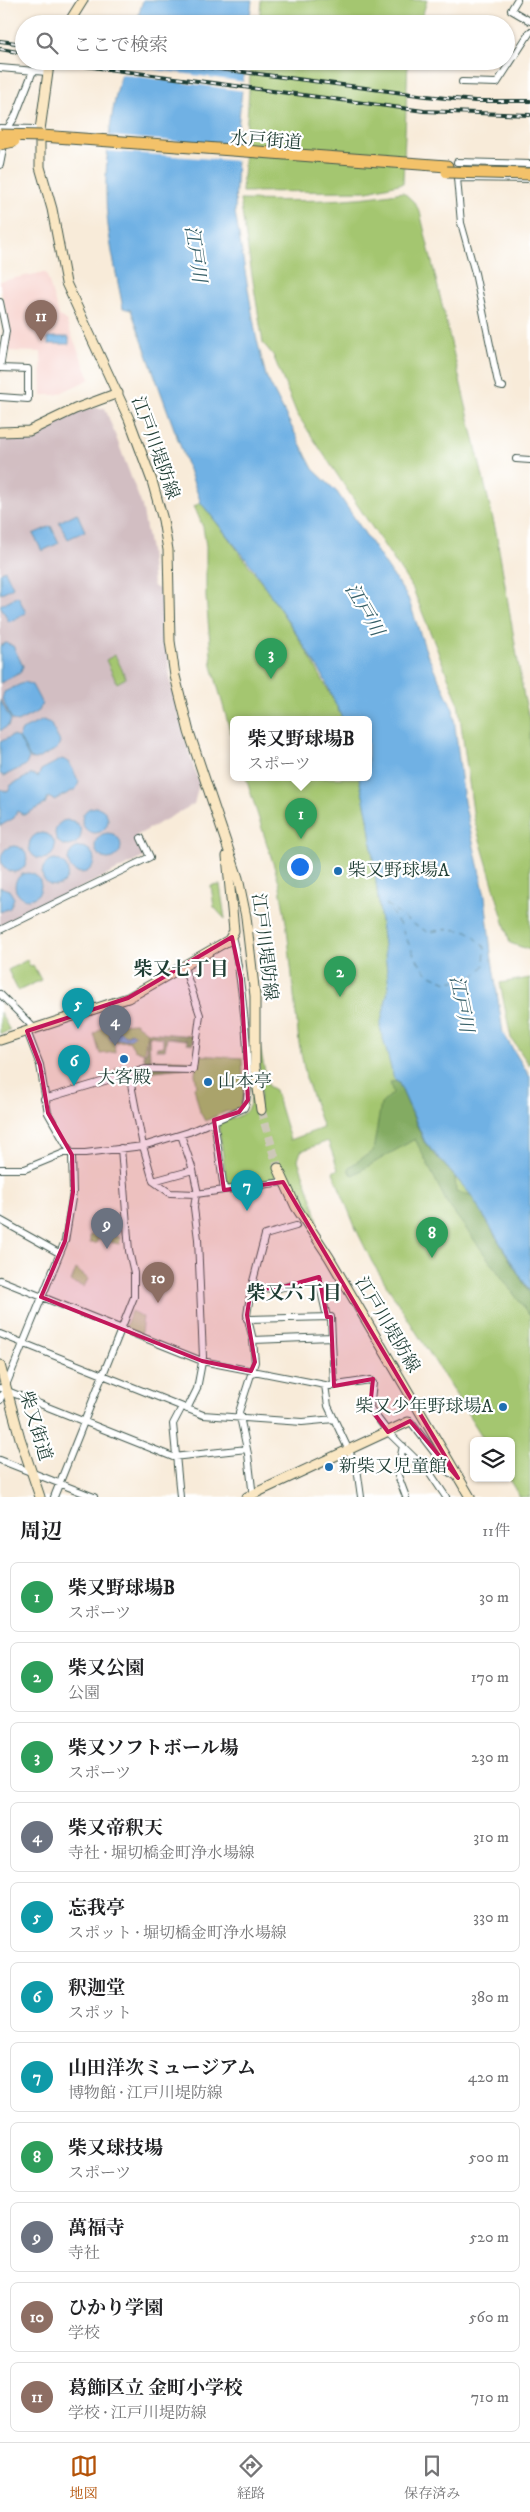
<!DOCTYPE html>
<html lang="ja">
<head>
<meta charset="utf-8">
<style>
  :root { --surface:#fff; --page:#f6f6f6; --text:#202124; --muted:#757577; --line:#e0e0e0; --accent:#b45309 }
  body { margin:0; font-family:"IM FELL DW Pica","Noto Serif JP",serif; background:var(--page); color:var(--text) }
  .controls { position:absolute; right:15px; bottom:15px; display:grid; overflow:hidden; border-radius:8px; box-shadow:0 1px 4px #0004 }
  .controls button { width:45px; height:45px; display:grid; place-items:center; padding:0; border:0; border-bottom:1px solid var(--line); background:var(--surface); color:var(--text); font:25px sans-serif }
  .you { position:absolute; left:299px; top:866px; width:18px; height:18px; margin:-12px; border:4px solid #fff; border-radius:50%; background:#1a73e8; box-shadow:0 0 0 8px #1a73e833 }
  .badge { display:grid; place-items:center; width:32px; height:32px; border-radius:50%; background:var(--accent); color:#fff; font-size:16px; font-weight:700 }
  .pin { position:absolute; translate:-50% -41px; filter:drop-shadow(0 1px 2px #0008) }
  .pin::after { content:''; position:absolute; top:26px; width:18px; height:15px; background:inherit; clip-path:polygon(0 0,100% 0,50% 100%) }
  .popup { position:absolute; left:230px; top:716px; width:142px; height:65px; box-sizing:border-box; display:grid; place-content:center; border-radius:8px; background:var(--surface); filter:drop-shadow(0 1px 4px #0005); font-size:16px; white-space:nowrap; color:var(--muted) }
  .popup b { font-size:19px; color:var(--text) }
  .popup::after { content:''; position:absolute; left:50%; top:100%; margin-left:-10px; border:10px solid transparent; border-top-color:var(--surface) }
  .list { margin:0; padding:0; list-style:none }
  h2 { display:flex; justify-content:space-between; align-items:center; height:65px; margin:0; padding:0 20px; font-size:21px }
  h2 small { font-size:16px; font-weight:400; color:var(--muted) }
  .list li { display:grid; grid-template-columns:32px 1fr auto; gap:15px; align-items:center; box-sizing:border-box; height:70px; margin:0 10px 10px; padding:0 10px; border:1px solid var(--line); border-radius:8px }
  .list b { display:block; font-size:19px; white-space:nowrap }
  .list p { margin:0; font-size:16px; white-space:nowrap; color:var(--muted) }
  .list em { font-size:16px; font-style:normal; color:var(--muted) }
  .icon { flex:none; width:28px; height:28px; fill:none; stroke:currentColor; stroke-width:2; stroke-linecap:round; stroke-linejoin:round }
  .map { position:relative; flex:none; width:530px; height:1497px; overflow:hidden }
  .search { position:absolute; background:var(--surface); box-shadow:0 1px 4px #0004; left:15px; right:15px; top:15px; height:55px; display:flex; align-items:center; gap:12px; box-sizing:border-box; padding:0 18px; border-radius:28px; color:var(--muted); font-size:19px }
  .sheet { height:945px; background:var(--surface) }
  nav { display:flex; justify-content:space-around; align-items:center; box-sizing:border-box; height:70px; border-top:1px solid var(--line); background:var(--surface); font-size:14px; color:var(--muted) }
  nav a { display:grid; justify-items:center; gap:2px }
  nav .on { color:var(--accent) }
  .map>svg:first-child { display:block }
  .built { fill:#f7d0cb }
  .industrial { fill:#d2bec2 }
  .green { fill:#a4c670; stroke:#628252 }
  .forest { fill:#83ab62; stroke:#51744b }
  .water { fill:#70b1e4; stroke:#48778c }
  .pier { fill:#f8ebd9 }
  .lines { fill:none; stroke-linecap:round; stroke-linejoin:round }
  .ferry { stroke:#376069; stroke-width:1; stroke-dasharray:6 5; stroke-linecap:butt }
  .secondary-tunnel { stroke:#cdc8b8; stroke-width:9; stroke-dasharray:9 4.5; stroke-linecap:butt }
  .street-casing { stroke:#40574d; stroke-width:8 }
  .secondary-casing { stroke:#40574d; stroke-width:11 }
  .highway-casing { stroke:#40574d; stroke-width:13 }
  .street { stroke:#fff; stroke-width:6 }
  .secondary { stroke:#fae7c3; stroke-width:9 }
  .highway { stroke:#f3c26a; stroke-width:11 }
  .rail-casing { stroke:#1f3d34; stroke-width:4 }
  .rail { stroke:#fff; stroke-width:2; stroke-dasharray:5.5; stroke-linecap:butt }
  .highway-bridge-casing { stroke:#40574d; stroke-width:13; stroke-linecap:butt }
  .highway-bridge { stroke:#f3c26a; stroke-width:11 }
  .marked { fill:#c2185b; fill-opacity:0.2; stroke:#c2185b; stroke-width:4; stroke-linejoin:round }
  .poi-dot { fill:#1f6fb2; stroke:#fff; stroke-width:2 }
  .labels { text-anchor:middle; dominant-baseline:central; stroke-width:4.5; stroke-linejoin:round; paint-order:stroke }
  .street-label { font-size:18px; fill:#1f3d34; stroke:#fff }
  .poi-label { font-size:18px; fill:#1f3d34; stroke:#fff; text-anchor:start }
  .water-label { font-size:19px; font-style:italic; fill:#376069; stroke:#fff }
  .neighbourhood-label { font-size:19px; font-weight:bold; fill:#1f3d34; stroke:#fff }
</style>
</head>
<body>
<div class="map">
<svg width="530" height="1497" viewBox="0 0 530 1497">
  <rect width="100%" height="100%" fill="#fff"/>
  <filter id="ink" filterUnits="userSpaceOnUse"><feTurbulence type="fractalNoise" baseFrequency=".02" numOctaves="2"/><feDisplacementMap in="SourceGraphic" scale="10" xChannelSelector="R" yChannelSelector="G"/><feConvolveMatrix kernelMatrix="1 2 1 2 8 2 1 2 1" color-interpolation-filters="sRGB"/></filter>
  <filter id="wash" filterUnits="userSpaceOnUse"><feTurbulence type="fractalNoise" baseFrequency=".0096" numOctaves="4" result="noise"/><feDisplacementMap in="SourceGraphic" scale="20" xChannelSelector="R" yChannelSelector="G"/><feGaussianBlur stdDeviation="1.12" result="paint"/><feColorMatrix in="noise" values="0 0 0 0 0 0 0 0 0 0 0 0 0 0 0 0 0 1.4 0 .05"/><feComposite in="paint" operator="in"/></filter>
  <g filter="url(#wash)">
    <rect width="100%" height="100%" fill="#f8ebd9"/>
    <path class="built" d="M46 272 59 316 65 319 90 379 56 395H42L41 352 6 351 10 331 0 286V281Z"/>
    <path class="industrial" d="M90 408H105L142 506 150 550 153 585 156 588 162 589 170 679 184 736 199 784 194 804 136 836 146 856 0 927V436H29L75 413Z"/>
    <path class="green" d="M261 0H427L420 24H259Z
      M251 61H408L403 183 368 191 242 192Z
      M403 192 414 202 420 212 496 532 524 697 530 720V950L510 943 474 819 458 702 413 589 297 414 273 355 263 343 240 200C295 201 349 202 403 192Z
      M201 503C256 572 306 641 343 720H234L233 741 212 666 206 597V546L203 527 194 506Z
      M115 655 126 678 117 683 106 660Z
      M246 778H359L368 818 389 986 380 1027 394 1079 398 1081 424 1142 471 1195 530 1292V1497H520L508 1478H511V1441H485L372 1262 356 1229 333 1172 338 1169 328 1141 301 1151 298 1160 313 1202 318 1223 313 1225 275 1169V1177L271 1180 229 1185 227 1183 218 1122C245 1115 251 1115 252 1086L258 1113 261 1089 258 1048H260L268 1086 275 1090 290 1140 323 1128 306 1078 299 1043 287 928 279 882Z
      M220 885 225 919 214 907 211 886Z
      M27 960 30 966 33 965 41 980 18 991 8 970Z
      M530 978V1066L511 1038 500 983Z
      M0 1012 10 1031 0 1034Z
      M135 1023 147 1032 144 1053 134 1049 129 1041 114 1042 115 1052 100 1054 94 1034 102 1028V1025Z
      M197 1055 242 1058 244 1095 239 1109 225 1112 205 1121 200 1112 194 1087 197 1086 195 1074Z
      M105 1232 121 1238 119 1244 97 1239V1243H90V1235L97 1236Z
      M76 1269 88 1279 84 1287 71 1282Z
      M131 1311 143 1317 141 1334 125 1328Z"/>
    <path class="forest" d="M148 1032 193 1036V1044L187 1043V1040L167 1038 165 1050H156L157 1047 163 1046V1038L149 1036 150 1059 145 1061 143 1054 146 1053Z
      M151 1059 190 1061V1067L119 1075 115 1069 145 1063Z
      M398 1081 424 1142 455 1177 456 1192 471 1195 530 1294V1316L447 1203 415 1139 353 1175 349 1172V1167L373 1151 381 1104 393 1093 390 1082Z"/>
    <path class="water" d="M143 0H252L249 24H136Z
      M125 61H245L238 128 235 212 256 336 266 376 313 469 337 492 408 598 427 654 453 709 464 802 485 896 491 953 503 1033 530 1077V1292L471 1195 425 1142 398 1081 394 1079 380 1027 389 986 368 818 359 778H368V720H343L323 676 294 630 250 564 201 503 131 310 123 308C116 271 106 232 106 194 105 150 112 103 125 61Z
      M48 337H69V344H48Z
      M77 513 85 531 68 539 59 522Z
      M51 526 59 543 42 551 33 534Z
      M5 570 13 587 0 594V573Z
      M18 596 26 613 9 622 0 605Z
      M6 643 13 646 23 666 20 673 0 683V646Z
      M25 682 32 685 42 704 39 711 17 722 12 720 2 699 4 692Z
      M0 700 11 720 8 726 0 731Z
      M43 720 50 723 60 742 57 749 35 760 30 758 19 737 22 730Z
      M12 736 19 738 29 758 26 765 4 776 0 774V742Z
      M62 759 69 762 79 782 76 789 54 800 48 797 45 804 24 815 17 811 14 818 0 826V789L8 792 11 785 32 774 38 777 41 770Z
      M82 820a13 13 0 1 1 26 0a13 13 0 1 1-26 0Z
      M55 833a13 13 0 1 1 26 0a13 13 0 1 1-26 0Z
      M29 846a13 13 0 1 1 26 0a13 13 0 1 1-26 0Z
      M95 846a13 13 0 1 1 26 0a13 13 0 1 1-26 0Z
      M1 859a13 13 0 1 1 26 0a13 13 0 1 1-26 0Z
      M68 860a13 13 0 1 1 26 0a13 13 0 1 1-26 0Z
      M42 873a13 13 0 1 1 26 0a13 13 0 1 1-26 0Z
      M15 886a13 13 0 1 1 26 0a13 13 0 1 1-26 0Z
      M0 887 9 890 14 898 10 908 0 912Z
      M118 1030 125 1035H129L130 1032 135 1035 130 1039 111 1040 109 1035 115 1034Z"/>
    <path class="pier" d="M138 61H206L247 67 246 75Z
      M121 65 245 82 244 91 119 74Z
      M108 136 240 146 239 161 106 151Z"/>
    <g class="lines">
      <path class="ferry" d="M386 904 411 923 428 932 449 929 468 931 485 947 484 966 472 978 447 982 428 974 415 957 400 925Z"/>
    </g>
  </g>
  <g filter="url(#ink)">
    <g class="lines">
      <path class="secondary-tunnel" d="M261 1110 278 1168"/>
      <g class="street-casing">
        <path id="street" d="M517 0 511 10 530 21
          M0 68 47 72
          M462 82 497 83 530 32
          M0 128 34 129
          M457 162 530 164
          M0 165 7 129 15 117 33 71
          M0 302 6 331 0 368 28 369V399L0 397
          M503 387 499 386 497 378 475 273 461 223 457 178 530 179
          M516 459 530 460
          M0 930 150 857 141 838
          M0 994 35 1029
          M129 1074 143 1146 153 1181 170 1193 196 1194 224 1190
          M44 1099 145 1069 193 1070 200 1015 184 967
          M214 1120 224 1190 283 1182
          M181 1135 193 1170 198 1194
          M0 1169H25L64 1153H85L143 1146 189 1132 244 1108C255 1090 240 961 232 937
          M153 1181 193 1170
          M0 1220 59 1253
          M0 1280 202 1361 330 1386 370 1380 373 1383 370 1408 388 1432
          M251 1289 280 1288 318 1278 327 1317
          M247 1319 331 1317 334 1386
          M0 1334 203 1415 302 1422 334 1419
          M253 1340 332 1337
          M325 1385 328 1406 357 1468 361 1497
          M0 1388 173 1457 247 1449
          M0 1400 65 1241 73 1192 72 1155 48 1113 40 1065 27 1031
          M187 1409 197 1389 203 1357 198 1239 194 1208 196 1194
          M408 1422 410 1421 450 1473 457 1477
          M388 1432 430 1473 446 1497
          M403 1446 397 1473 406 1497
          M0 1460 94 1497
          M54 1497 134 1297V1273L129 1251 121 1148
          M180 1497 173 1424 182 1407
          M253 1497 248 1454 239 1412 255 1362 253 1340 247 1315 251 1289 265 1235 296 1226"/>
      </g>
      <g class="secondary-casing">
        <path id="secondary" d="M68 24 83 0
          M49 65 40 130V167L52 209 66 283 129 419 152 481 163 520 168 550 170 641 175 676 189 732 238 878 246 917 255 996V1067L261 1110
          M0 432 29 431 75 409 118 393
          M0 1040 128 998 229 940 234 931 227 856
          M278 1168 296 1207 329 1257 470 1497
          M0 1365 20 1438 40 1497
          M247 1497 408 1422"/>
      </g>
      <g class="highway-casing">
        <path id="highway" d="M42 136 447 166"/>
      </g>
      <use href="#street" class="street"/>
      <use href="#secondary" class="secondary"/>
      <use href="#highway" class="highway"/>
      <g class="rail-casing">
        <path id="rail" d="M0 41 24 44
          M0 49 24 53
          M47 61 424 111 530 115
          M160 61 426 96 475 101H530"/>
      </g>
      <use href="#rail" class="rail"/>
      <g class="highway-bridge-casing">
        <path id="highway-bridge" d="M0 135 42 136
          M0 144 14 141
          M447 172 530 174"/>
      </g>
      <use href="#highway-bridge" class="highway-bridge"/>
    </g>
  </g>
  <path class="marked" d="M232 937 241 979 248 1100 239 1112 214 1120 224 1190 283 1182 458 1478 410 1421 388 1432 370 1408 373 1379 334 1386 331 1317H327L319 1277 280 1288 251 1289 247 1315 255 1362 251 1371 202 1361 41 1297 65 1241 73 1192 72 1155 48 1113 40 1065 27 1031 128 998Z"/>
  <g class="poi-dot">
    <circle cx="338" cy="871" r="5"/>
    <circle cx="124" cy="1059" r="5"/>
    <circle cx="208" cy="1082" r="5"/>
    <circle cx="503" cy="1407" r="5"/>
    <circle cx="329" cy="1467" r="5"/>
  </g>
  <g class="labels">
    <g class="street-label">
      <text transform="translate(266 141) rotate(4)">水戸街道</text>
      <text transform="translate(155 448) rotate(70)">江戸川堤防線</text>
      <text transform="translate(264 947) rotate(83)">江戸川堤防線</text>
      <text transform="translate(387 1325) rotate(59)">江戸川堤防線</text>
      <text transform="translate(35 1426) rotate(73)">柴又街道</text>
    </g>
    <g class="poi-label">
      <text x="348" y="871">柴又野球場A</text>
      <text x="124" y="1078" text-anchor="middle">大客殿</text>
      <text x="218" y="1082">山本亭</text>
      <text x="493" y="1407" text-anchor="end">柴又少年野球場A</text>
      <text x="339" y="1467">新柴又児童館</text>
    </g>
    <g class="water-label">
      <text transform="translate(195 254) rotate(82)">江戸川</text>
      <text transform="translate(364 610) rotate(60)">江戸川</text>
      <text transform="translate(461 1004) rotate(79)">江戸川</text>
    </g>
    <g class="neighbourhood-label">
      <text x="181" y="969">柴又七丁目</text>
      <text x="294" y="1293">柴又六丁目</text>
    </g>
  </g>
</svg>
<div class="controls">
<button><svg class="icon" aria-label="layers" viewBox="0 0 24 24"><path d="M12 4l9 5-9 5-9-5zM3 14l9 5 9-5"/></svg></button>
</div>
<div class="you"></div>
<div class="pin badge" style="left:301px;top:839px;background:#2e9e5b">1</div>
<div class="popup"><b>柴又野球場B</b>スポーツ</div>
<div class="pin badge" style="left:340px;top:997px;background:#2e9e5b">2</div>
<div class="pin badge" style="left:271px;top:679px;background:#2e9e5b">3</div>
<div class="pin badge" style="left:115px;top:1046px;background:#6b7280">4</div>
<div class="pin badge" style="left:78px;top:1029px;background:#0f9aa8">5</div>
<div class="pin badge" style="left:74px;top:1086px;background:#0f9aa8">6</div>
<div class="pin badge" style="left:247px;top:1211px;background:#0f9aa8">7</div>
<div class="pin badge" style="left:432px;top:1258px;background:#2e9e5b">8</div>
<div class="pin badge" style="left:107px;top:1249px;background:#6b7280">9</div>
<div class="pin badge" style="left:158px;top:1303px;background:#8d6e63">10</div>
<div class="pin badge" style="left:41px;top:341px;background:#8d6e63">11</div>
<div class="search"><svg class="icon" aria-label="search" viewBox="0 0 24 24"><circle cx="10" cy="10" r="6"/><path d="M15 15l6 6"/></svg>ここで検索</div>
</div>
<section class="sheet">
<h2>周辺<small>11件</small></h2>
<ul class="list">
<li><span class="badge" style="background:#2e9e5b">1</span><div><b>柴又野球場B</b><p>スポーツ</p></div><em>30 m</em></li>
<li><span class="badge" style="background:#2e9e5b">2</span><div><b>柴又公園</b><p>公園</p></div><em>170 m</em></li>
<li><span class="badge" style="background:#2e9e5b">3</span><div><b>柴又ソフトボール場</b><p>スポーツ</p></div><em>230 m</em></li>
<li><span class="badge" style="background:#6b7280">4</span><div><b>柴又帝釈天</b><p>寺社 · 堀切橋金町浄水場線</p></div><em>310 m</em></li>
<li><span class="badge" style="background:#0f9aa8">5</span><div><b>忘我亭</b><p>スポット · 堀切橋金町浄水場線</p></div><em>330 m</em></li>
<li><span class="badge" style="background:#0f9aa8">6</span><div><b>釈迦堂</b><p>スポット</p></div><em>380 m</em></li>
<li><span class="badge" style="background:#0f9aa8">7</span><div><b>山田洋次ミュージアム</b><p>博物館 · 江戸川堤防線</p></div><em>420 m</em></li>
<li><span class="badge" style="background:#2e9e5b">8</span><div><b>柴又球技場</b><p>スポーツ</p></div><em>500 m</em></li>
<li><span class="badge" style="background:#6b7280">9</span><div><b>萬福寺</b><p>寺社</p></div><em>520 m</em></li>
<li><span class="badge" style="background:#8d6e63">10</span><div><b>ひかり学園</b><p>学校</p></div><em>560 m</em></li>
<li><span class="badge" style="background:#8d6e63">11</span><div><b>葛飾区立 金町小学校</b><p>学校 · 江戸川堤防線</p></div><em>710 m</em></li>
</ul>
</section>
<nav>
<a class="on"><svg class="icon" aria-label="map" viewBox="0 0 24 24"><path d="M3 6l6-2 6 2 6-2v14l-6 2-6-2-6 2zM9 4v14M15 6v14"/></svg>地図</a>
<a><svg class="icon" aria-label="directions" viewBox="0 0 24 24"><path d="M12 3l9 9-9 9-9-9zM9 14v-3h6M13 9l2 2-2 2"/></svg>経路</a>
<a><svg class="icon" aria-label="saved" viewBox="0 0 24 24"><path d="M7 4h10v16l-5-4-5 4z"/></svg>保存済み</a>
</nav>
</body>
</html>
